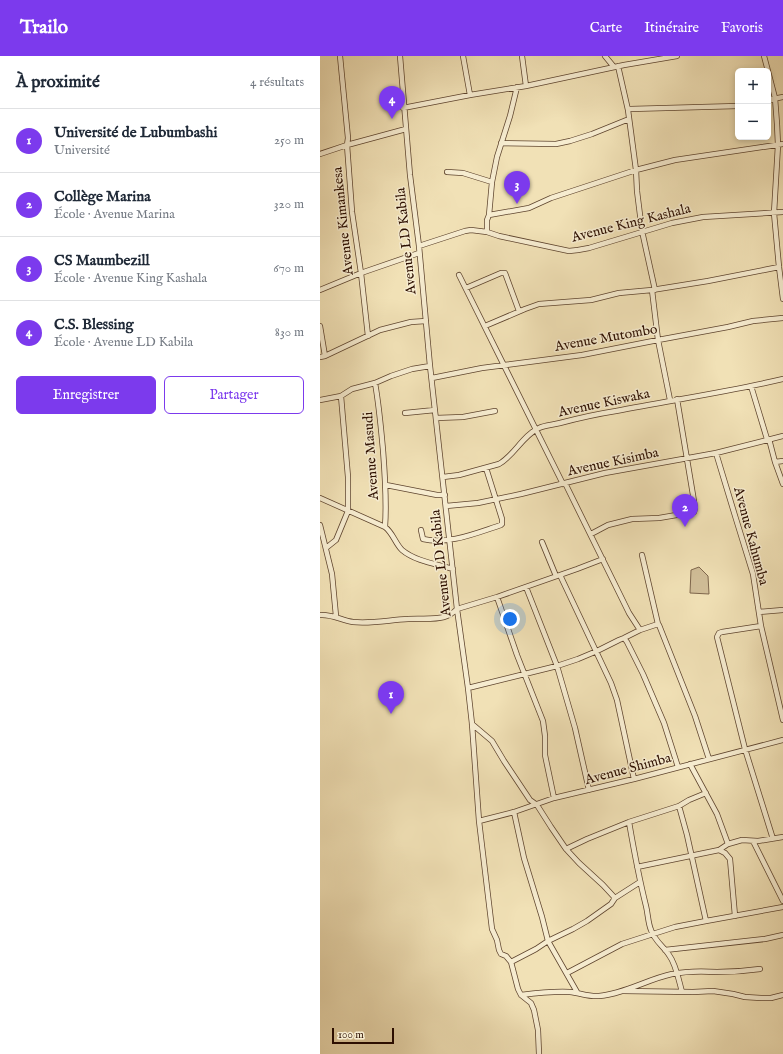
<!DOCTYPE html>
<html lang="fr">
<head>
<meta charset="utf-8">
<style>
  :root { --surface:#fff; --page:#f2f2f3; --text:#1f2937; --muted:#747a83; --line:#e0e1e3; --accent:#7c3aed }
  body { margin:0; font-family:"IM FELL English",serif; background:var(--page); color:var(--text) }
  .controls { position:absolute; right:12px; top:12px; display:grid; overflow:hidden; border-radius:6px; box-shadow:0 2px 6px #0003 }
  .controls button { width:36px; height:36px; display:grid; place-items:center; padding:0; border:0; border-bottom:1px solid var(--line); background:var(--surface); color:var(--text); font:20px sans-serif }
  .scale { position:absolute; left:12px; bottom:10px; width:62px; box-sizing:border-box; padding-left:4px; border:2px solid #2d0f01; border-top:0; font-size:11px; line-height:14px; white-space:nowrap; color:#2d0f01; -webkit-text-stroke:3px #f6ecd0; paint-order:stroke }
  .you { position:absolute; left:190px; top:563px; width:14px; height:14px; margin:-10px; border:3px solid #fff; border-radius:50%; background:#1a73e8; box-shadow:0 0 0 6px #1a73e833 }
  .badge { display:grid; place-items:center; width:26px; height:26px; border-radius:50%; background:var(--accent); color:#fff; font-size:13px; font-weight:700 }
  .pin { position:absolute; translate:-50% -33px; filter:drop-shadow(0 1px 2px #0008) }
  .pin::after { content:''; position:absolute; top:21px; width:14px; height:12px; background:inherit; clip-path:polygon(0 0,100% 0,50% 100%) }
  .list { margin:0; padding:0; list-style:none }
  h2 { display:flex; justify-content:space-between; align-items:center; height:52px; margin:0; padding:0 16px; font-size:17px }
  h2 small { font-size:13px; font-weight:400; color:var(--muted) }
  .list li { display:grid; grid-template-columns:26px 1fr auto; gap:12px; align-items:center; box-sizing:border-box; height:64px; padding:0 16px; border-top:1px solid var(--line) }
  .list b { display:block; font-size:15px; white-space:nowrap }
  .list p { margin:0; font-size:13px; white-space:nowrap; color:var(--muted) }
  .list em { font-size:13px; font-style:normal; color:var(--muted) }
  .actions { display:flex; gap:8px; padding:12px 16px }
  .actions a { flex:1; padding:9px 0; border:1px solid var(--accent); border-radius:6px; text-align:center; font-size:14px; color:var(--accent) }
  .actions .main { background:var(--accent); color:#fff }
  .map { position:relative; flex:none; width:463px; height:998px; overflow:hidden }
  header { display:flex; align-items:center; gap:24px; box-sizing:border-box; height:56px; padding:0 20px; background:var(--accent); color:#fff }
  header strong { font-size:19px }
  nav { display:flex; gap:22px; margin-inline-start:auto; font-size:14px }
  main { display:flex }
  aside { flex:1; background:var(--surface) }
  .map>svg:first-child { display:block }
  .green { fill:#d0bd97; stroke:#7e664c }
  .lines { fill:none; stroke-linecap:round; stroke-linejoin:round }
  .street-casing { stroke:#5e442e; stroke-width:6 }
  .street { stroke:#f6ecd0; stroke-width:4.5 }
  .labels { text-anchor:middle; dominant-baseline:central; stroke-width:3; stroke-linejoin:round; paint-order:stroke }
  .street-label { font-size:14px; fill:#2d0f01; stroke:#f6ecd0 }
</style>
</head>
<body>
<header>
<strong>Trailo</strong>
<nav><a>Carte</a><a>Itinéraire</a><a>Favoris</a></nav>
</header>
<main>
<aside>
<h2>À proximité<small>4 résultats</small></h2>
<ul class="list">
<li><span class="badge">1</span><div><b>Université de Lubumbashi</b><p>Université</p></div><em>250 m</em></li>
<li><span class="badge">2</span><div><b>Collège Marina</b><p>École · Avenue Marina</p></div><em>320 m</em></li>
<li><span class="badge">3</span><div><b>CS Maumbezill</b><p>École · Avenue King Kashala</p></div><em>670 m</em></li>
<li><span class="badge">4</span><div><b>C.S. Blessing</b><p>École · Avenue LD Kabila</p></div><em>830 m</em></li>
</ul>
<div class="actions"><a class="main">Enregistrer</a><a>Partager</a></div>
</aside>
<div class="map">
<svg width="463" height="998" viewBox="0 0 463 998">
  <rect width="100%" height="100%" fill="#f1e1b6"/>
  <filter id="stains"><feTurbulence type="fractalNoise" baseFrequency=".005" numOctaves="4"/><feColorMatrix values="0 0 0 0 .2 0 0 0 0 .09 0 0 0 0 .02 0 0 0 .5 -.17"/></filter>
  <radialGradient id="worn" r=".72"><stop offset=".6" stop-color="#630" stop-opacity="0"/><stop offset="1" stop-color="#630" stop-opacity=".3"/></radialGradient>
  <path class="green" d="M379 511 388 520 389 538 370 537 371 514Z"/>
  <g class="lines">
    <g class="street-casing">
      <path id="street" d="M20 0 28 82 27 89 32 156 41 217 48 280
        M80 0 90 119 99 190 110 310 137 553 148 632 152 668 159 765 172 873 177 884 179 894 181 898 186 900 191 906 198 933 201 939 211 947 214 954 218 974 219 998
        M143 0 150 39
        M202 0 206 30
        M285 0 294 11
        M444 0 448 15
        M298 10 308 54
        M448 15 455 42 457 68 458 89 454 157 459 211 463 243
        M448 44 463 41
        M83 52 150 39 206 30 304 9 357 0
        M181 87 236 88 250 85 272 78 309 63
        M0 98 27 89 86 73
        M127 116 143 117 172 126
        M169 159 172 126 177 101 190 60 197 31
        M167 176 179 180 249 195 258 194 269 192 352 167 383 161 463 156
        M99 190 145 175 151 174 167 176V164L169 159 209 152 231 142 316 114 355 104 463 88
        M139 219 243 428
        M146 232 181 217H185L199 255
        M0 234 41 217 99 197
        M332 234 338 284 350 344
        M335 234 322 175 317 135 316 114 308 54 310 53 418 50
        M0 270 5 300
        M165 270 205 253 219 248 271 244 299 237 332 234 388 225 459 211
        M0 301 5 300 60 274 91 266 106 265
        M112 322 162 312 262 299 338 284 408 271 433 265 463 262
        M55 327C59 349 61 372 63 394 65 420 67 445 65 471
        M431 330 447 383
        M0 344 21 340 32 333 55 327 71 320 92 313 110 310
        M85 357 115 354
        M116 362 143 361 175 355
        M449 383 455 406 463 428
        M396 397 416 463 433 518 441 570 463 664
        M455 406 463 405
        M123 421 139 419 179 408C195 399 202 380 219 372 225 369 233 369 240 367 259 362 277 358 296 355 352 344 408 336 463 323
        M245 427 309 557 320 574
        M66 429 117 439H125
        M0 442 65 471C73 477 75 487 82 494 95 505 116 508 133 513
        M126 450 158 447 201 438 285 417 396 397 463 380
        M0 469 12 518 16 560
        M101 474 103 483C129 489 156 477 181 469L182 468V463L166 412
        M271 478 288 469 312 463 339 462 374 456 375 452 373 439 357 343
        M222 486 236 520
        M6 492 16 484 28 455V421L21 340
        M322 499 338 568 339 569 375 660 389 703
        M240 519 291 627 297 644 314 723
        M206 531 237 610 255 672 269 734
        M177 541 197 599 223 665 225 680V699L234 742
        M439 556 463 554
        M0 559C12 558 21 564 33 566 51 568 69 564 88 563 99 562 113 564 124 561 129 560 133 557 137 553L177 541 257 513 283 503
        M441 570 402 576 399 577 397 581 425 693 453 783
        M304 582 307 586 323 618 344 667 358 711
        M148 632 237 610 258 603 277 595 299 584 304 582 320 574 338 568
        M152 668 172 685 184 705 210 744 217 749 231 771 246 793 259 807 283 829 295 842
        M370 708 397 758 408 788 422 784 438 785 463 781
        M359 750 367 779 386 865
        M194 756 204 802 222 861 228 885 257 936
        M159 765 194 756 234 742 314 723 463 684
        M433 785 463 845
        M246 793 267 783 309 766
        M399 794 405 797 410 803 415 860
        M317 811 399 794 408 788
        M345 894 445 883 463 879
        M191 906 216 893 228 885 253 873 267 865 291 848 295 842 320 826
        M247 917 302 888 333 878 355 871 386 865 463 851
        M303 935 373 936 393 935 413 938 425 941 441 942H451L463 939
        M362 936C359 925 356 908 349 899 343 890 334 884 331 874 328 867 328 858 326 850 319 822 314 795 309 766L359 750 369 744 386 737
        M201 939C217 937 233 935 250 936 260 937 269 941 279 940 304 938 328 923 352 918 367 915 382 915 397 916 412 916 426 915 440 913"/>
    </g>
    <use href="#street" class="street"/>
  </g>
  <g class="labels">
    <g class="street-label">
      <text transform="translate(23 165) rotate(-96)">Avenue Kimankesa</text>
      <text transform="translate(311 167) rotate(-14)">Avenue King Kashala</text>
      <text transform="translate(86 185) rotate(-96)">Avenue LD Kabila</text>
      <text transform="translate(286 282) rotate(-10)">Avenue Mutombo</text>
      <text transform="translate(284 347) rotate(-12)">Avenue Kiswaka</text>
      <text transform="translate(51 400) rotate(-94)">Avenue Masudi</text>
      <text transform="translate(293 406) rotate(-12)">Avenue Kisimba</text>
      <text transform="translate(431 480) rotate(75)">Avenue Kahumba</text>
      <text transform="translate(121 507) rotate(-96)">Avenue LD Kabila</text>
      <text transform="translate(308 713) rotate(-15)">Avenue Shimba</text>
    </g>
  </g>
  <rect width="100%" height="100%" filter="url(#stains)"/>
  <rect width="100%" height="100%" fill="url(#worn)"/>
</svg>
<div class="controls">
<button>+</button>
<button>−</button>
</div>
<div class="scale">100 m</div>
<div class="you"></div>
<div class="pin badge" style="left:71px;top:658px">1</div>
<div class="pin badge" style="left:365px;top:471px">2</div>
<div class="pin badge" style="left:197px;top:148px">3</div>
<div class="pin badge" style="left:72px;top:63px">4</div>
</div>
</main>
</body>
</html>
